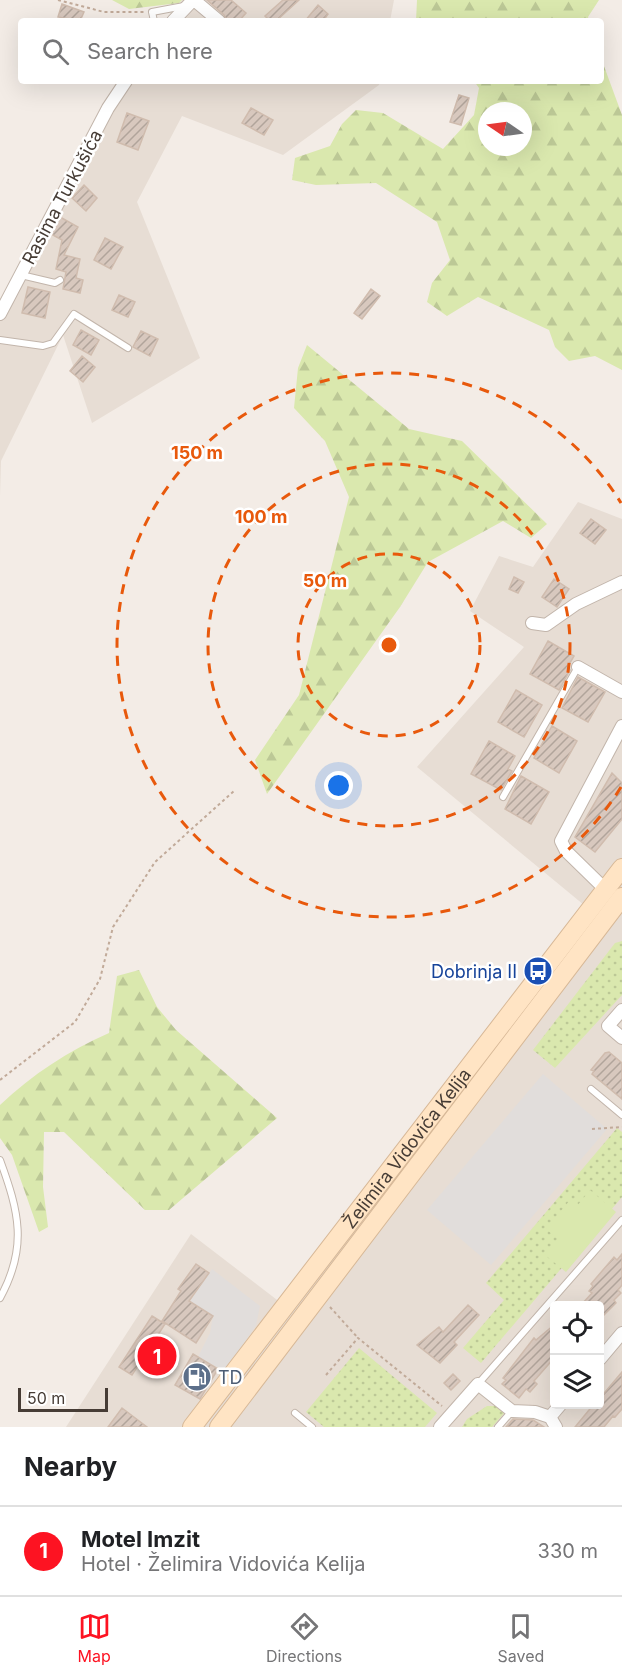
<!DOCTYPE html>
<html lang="en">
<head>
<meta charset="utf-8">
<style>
  :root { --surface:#fff; --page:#f6f6f6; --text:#202124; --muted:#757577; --line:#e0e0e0; --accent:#fd1322 }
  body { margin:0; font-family:Inter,sans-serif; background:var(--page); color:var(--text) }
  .controls { position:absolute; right:18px; bottom:18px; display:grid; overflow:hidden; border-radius:6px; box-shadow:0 6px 24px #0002 }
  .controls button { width:54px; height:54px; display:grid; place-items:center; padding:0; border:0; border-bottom:2px solid var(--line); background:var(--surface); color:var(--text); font:30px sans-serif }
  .compass { position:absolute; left:478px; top:102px; width:54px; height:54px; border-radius:50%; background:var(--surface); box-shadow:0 6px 24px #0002; rotate:283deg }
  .scale { position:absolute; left:18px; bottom:15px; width:90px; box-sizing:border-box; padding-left:6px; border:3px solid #463c35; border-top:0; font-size:16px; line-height:21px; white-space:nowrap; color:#463c35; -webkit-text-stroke:4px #fff; paint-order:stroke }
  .you { position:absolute; left:339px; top:786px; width:21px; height:21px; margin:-15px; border:4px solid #fff; border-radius:50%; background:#1a73e8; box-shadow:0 0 0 9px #1a73e833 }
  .badge { display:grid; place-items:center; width:39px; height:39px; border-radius:50%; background:var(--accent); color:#fff; font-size:20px; font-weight:700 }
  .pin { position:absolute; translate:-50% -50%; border:3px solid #fff; box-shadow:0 2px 6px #0006 }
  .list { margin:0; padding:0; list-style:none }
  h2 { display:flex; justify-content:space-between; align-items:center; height:78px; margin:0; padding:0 24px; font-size:26px }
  h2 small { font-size:20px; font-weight:400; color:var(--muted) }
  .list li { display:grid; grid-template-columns:39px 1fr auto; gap:18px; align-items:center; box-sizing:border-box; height:90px; padding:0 24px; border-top:2px solid var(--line) }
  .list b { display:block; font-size:22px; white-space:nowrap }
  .list p { margin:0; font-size:20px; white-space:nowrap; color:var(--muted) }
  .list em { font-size:20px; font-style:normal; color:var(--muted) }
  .icon { flex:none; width:33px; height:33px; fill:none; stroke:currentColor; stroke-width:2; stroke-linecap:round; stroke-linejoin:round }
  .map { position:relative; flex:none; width:622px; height:1427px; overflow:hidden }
  .search { position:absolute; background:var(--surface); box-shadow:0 6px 24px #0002; left:18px; right:18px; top:18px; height:66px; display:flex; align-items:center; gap:15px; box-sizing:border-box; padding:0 21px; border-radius:6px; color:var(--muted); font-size:22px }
  .sheet { height:168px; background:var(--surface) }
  nav { display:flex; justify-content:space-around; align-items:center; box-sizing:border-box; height:84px; border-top:2px solid var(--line); background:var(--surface); font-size:16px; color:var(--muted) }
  nav a { display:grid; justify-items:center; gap:3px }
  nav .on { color:var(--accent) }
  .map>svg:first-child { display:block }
  .residential { fill:#e7ddd4; fill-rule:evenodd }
  .grass { fill:url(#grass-dots) }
  .forest { fill:url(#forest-firs); fill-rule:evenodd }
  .green { fill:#dae8ae }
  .parking { fill:#e1dddb }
  .building { fill:url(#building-hatch); stroke:#d0bcae; stroke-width:1.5 }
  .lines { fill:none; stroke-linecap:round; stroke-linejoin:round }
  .service-casing { stroke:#c2b5ab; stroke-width:8 }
  .minor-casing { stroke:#c2b5ab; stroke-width:14 }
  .secondary-casing { stroke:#d7b897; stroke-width:20 }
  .path { stroke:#c1aa99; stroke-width:2; stroke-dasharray:3 3; stroke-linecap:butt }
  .service { stroke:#fff; stroke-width:6 }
  .minor { stroke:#fff; stroke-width:12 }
  .secondary { stroke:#ffe4c4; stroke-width:18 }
  .ring { fill:none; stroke:#e8590c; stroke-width:3; stroke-dasharray:10 8 }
  .labels { text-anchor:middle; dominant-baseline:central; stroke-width:5; stroke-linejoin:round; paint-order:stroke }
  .street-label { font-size:18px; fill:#463c35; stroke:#fff }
  .transit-label { font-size:18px; fill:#164399; stroke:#fff; text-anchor:end }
  .service-label { font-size:18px; fill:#4e5e75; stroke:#fff; text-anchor:start }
  .centre { fill:#e8590c; stroke:#fff; stroke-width:3 }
  .ring-label { font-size:18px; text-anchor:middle; font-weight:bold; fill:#e8590c; stroke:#fff; stroke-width:5; stroke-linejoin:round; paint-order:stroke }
</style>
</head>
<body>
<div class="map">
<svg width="622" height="1427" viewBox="0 0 622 1427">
  <defs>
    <pattern id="grass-dots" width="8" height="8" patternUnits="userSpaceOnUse" patternTransform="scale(1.5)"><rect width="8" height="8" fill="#dae8ae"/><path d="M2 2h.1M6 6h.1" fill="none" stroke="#bcc896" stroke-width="1.8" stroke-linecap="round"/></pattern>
    <pattern id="forest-firs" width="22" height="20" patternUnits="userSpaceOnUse" patternTransform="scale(1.5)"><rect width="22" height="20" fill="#dae8ae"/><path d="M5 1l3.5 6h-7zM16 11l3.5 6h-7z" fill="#bcc896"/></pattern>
    <pattern id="building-hatch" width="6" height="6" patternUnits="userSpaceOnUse" patternTransform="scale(1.5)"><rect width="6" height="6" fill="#d8c8be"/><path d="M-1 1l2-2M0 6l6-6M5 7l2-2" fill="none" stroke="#b1a49b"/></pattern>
  </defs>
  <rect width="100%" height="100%" fill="#f3ece6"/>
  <path class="residential" d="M182 0H394L390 21H169Z
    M132 81H380L379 85 283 155 182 116 137 202 200 358 92 423 63 335 1 461 0 496V299Z
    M578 502 622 519V1427H66L191 1234 285 1306 590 910 417 767 524 647 470 611 499 556 533 567ZM554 1306H600V1404H554Z"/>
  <path class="grass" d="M622 941V995L555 1068 533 1050 615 943Z
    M617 1128 622 1132V1197L481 1363 463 1348 504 1300 486 1283Z
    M359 1348 437 1413 425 1427H324L306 1412Z
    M487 1406H499L506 1411 492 1427H462L467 1419Z"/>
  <path class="forest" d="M112 0H182L179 3 129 9Z
    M417 0H599L588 17 589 21H416Z
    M601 58 622 115V370L595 356 569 361 555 347 549 330 478 297 447 316 427 302 432 283 450 260 437 222 376 183 316 185 292 180 295 158 330 146 342 124 356 110 383 113 443 149 474 115 479 88 474 81H601ZM487 111H523V147H487Z
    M307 345 409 429 462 441 547 524 531 538 503 521 428 562 400 607 267 794 255 760 299 695 349 497 325 441 294 408 298 368Z
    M139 970 157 1007 176 1030 277 1118 169 1210H145L64 1132H44L43 1187 48 1227 39 1232 12 1155 0 1138V1105C33 1074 68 1051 109 1033L117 976Z"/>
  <path class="green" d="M590 1190 616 1212 566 1272 545 1255 558 1239 546 1229 570 1200 577 1206Z"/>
  <path class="parking" d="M543 1074 607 1129 491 1265 427 1210Z
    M212 1269 260 1306 256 1325 225 1371 198 1357 210 1333 213 1316 190 1301Z"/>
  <path class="building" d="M207 0H231L246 13 239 21H227L224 15Z
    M283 0H299L276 21H270L265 16Z
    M62 4 84 12 80 21 58 17Z
    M318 5 328 14 323 21H305Z
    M459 95 469 98 461 125 450 122Z
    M251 108 273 120 264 135 242 123Z
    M127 113 149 121 138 150 117 142Z
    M84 185 97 198 86 211 72 198Z
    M60 217 78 227 64 255 80 259 76 278 83 280 80 293 63 289 66 272 56 269 62 240 51 234Z
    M105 238 123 247 111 269 94 260Z
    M28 287 50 292 45 318 22 313Z
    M371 289 380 296 362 319 354 313Z
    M119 295 135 302 128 317 112 310Z
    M81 330 99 340 91 355 73 345Z
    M141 331 158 339 150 356 133 347Z
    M82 356 95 367 83 382 70 371Z
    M591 519 606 530 595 544 580 533Z
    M514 577 524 582 518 593 509 589Z
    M554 579 569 589 557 607 542 597Z
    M548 641 574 656 567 668 570 670 559 690 530 674Z
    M578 677 605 692 588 722 562 708Z
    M516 690 542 705 524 737 498 722Z
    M552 726 577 741 559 773 534 758Z
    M489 741 515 756 508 769 512 771 501 790 471 774Z
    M612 773 622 783V819L595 852 575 837Z
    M521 776 549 792 531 824 505 809Z
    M609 1052 622 1063V1099L592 1074 594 1071 591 1070 605 1053Z
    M622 1254V1285L618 1290 621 1293 614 1300 616 1303 600 1319V1305H581L592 1293 589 1291 593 1286 591 1284 614 1257 617 1260Z
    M196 1264 209 1273 189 1301 213 1316 196 1343 162 1321 181 1291 178 1289Z
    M468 1305 479 1315 454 1342 457 1345 440 1363 417 1345 439 1327 443 1332Z
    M152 1316 165 1324 132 1375 119 1367Z
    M555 1324V1357L534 1381 537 1384 530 1392 526 1389 519 1398 502 1384 506 1380 503 1378 534 1338 536 1340Z
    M193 1354 218 1369 200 1399 175 1385Z
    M622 1372V1409L615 1417 613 1416 604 1427H575L594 1404H600V1398Z
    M453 1374 460 1381 451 1390 444 1383Z
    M122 1408 147 1427H108Z
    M513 1419 533 1420 544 1427H506Z"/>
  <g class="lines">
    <g class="service-casing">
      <path id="service" d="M154 21 152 12 184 6
        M21 275 55 283 60 280
        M0 340 43 346 53 343 74 314 128 348
        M503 797 578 667
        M591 1089 622 1115
        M0 1160C19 1212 28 1247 0 1298
        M478 1384 622 1220
        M295 1413 312 1427
        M498 1427 512 1411"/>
    </g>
    <g class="minor-casing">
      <path id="minor" d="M194 0 219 21
        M173 21 193 0
        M0 314 108 108 126 81
        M532 623 546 625 576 604 622 582
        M578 667 622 692
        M606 890 566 851 561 841 622 726
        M622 1010 608 1026 622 1038
        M600 1359 622 1333
        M550 1417 561 1404
        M440 1427 478 1384 512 1411 535 1412 550 1417 556 1427"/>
    </g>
    <g class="secondary-casing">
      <g id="secondary">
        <path id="s1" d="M192 1427 622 868"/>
        <path d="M219 1427 622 897"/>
      </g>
    </g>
    <path class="path" d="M58 0 104 12H144
      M0 1080 75 1022 100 979 113 927 155 862 234 791
      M592 1129 622 1127
      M330 1307 358 1338
      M326 1375 358 1338 442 1406"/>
    <use href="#service" class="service"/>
    <use href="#minor" class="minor"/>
    <use href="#secondary" class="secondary"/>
  </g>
  <g class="ring">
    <circle cx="389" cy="645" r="91"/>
    <circle cx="389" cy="645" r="181"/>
    <path d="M621 787A272 272 0 1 1 621 503"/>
  </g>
  <defs>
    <g id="bus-disc" transform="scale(1.5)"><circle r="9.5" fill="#1a4fb4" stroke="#fff"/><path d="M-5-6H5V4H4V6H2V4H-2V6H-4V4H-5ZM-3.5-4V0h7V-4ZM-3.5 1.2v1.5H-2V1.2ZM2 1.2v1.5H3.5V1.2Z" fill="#fff"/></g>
    <g id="fuel-disc" transform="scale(1.5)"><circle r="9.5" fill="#5c6f8a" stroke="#fff"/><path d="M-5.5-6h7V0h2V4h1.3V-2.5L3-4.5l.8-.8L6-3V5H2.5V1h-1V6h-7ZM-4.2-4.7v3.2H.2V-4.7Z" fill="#fff"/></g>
  </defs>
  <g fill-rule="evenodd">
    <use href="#bus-disc" x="538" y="971"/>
    <use href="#fuel-disc" x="197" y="1377"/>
  </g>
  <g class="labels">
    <g class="street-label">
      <text transform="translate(62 197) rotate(-62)">Rasima Turkušića</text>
      <text stroke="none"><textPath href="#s1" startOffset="352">Želimira Vidovića Kelija</textPath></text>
    </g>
    <g class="transit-label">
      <text x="517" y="971">Dobrinja II</text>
    </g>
    <g class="service-label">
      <text x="218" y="1377">TD</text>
    </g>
  </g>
  <circle cx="389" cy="645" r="9" class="centre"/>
  <g class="ring-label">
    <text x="197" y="459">150 m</text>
    <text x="261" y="523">100 m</text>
    <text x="325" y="587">50 m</text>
  </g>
</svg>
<div class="controls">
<button><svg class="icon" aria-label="locate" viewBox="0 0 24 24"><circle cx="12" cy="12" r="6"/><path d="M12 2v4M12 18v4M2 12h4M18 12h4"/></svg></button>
<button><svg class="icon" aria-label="layers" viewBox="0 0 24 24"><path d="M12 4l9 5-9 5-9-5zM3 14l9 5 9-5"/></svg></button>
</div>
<svg class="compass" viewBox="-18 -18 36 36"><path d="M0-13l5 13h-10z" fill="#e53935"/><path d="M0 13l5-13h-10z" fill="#757577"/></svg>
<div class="scale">50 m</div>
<div class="you"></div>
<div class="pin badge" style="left:157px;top:1356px">1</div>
<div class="search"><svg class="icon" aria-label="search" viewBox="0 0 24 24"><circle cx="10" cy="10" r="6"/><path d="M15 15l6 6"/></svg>Search here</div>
</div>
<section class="sheet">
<h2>Nearby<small></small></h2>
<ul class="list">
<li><span class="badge">1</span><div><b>Motel Imzit</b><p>Hotel · Želimira Vidovića Kelija</p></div><em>330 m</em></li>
</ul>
</section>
<nav>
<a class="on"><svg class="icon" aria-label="map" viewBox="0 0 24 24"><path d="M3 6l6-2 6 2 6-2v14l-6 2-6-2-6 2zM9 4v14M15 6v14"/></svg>Map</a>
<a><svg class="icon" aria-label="directions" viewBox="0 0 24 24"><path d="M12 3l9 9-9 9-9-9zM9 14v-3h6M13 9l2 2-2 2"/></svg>Directions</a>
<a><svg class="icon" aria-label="saved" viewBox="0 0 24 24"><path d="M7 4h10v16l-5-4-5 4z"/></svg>Saved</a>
</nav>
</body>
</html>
